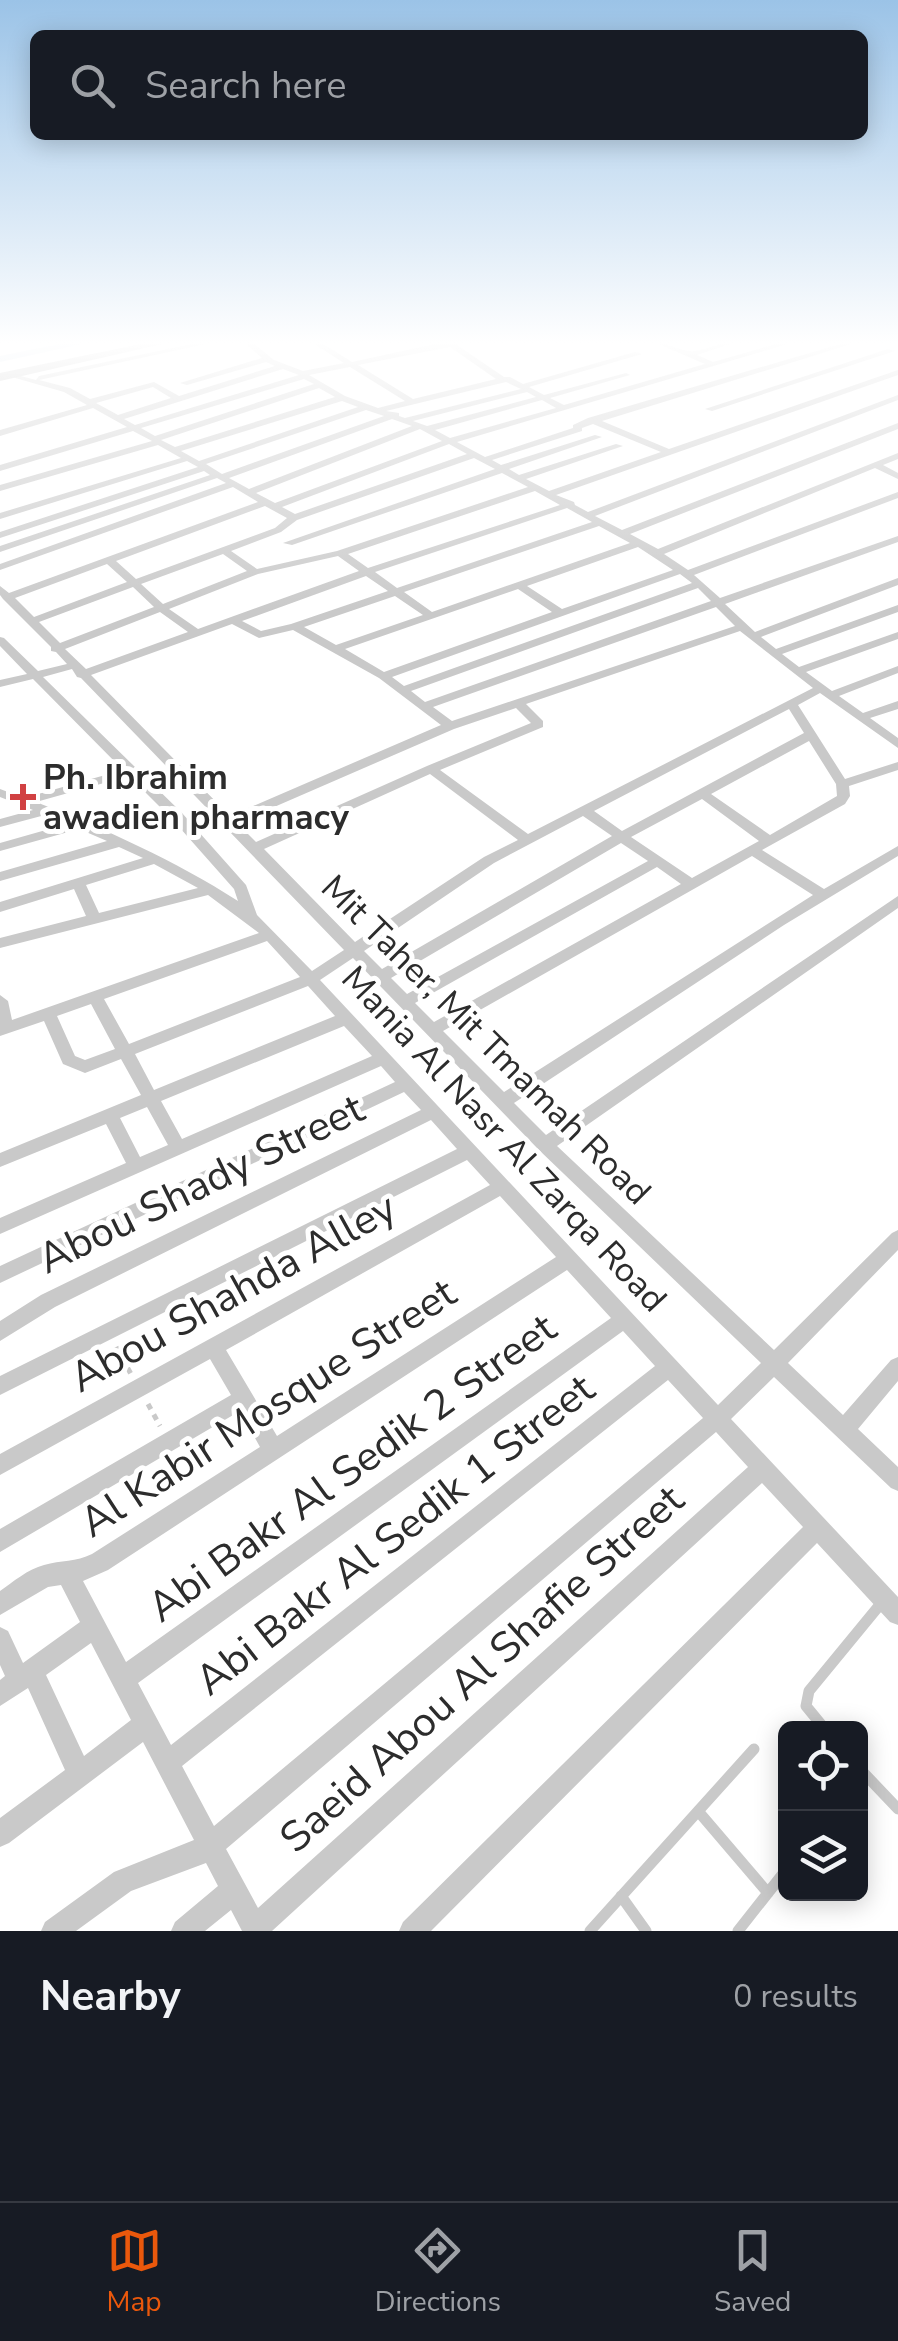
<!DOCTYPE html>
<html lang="en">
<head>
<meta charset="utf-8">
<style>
  :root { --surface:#171b24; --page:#20242c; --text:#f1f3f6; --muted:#9ea1a6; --line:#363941; --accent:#ea580c }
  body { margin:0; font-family:"Nunito Sans",sans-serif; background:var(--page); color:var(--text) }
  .controls { position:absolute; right:30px; bottom:30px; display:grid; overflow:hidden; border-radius:15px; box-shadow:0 5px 25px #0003 }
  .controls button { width:90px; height:90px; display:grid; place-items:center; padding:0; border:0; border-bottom:2px solid var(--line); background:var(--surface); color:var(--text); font:50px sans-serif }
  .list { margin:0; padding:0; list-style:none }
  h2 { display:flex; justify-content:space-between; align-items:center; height:130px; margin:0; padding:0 40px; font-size:42px }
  h2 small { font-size:32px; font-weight:400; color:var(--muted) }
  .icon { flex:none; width:55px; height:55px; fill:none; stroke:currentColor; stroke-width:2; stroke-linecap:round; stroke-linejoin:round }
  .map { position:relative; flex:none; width:898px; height:1931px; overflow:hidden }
  .search { position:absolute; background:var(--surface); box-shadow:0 5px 25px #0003; left:30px; right:30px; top:30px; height:110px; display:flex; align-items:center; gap:25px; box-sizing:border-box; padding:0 35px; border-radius:15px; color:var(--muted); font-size:38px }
  .sheet { height:270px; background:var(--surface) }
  nav { display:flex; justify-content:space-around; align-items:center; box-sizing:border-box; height:140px; border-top:2px solid var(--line); background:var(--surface); font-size:28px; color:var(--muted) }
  nav a { display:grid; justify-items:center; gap:5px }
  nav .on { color:var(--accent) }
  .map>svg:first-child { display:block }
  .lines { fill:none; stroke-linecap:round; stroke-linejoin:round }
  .canal { fill:#c9d9e6; fill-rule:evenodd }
  .path-far1 { stroke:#c9c9c9; stroke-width:5; stroke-dasharray:6 6; stroke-linecap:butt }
  .path { stroke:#c9c9c9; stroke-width:6; stroke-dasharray:8 8; stroke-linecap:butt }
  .lane { stroke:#c9c9c9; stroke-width:11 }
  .street { fill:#c9c9c9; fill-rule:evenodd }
  .secondary { fill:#b6b6b6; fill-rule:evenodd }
  .poi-dot { fill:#d14142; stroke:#fff; stroke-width:4 }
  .labels { text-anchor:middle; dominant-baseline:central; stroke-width:10; stroke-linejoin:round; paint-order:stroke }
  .poi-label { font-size:35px; font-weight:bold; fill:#2c2c2c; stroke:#fff; text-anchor:start }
  .street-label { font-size:35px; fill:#2c2c2c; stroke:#fff }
  .near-street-label { font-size:42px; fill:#2c2c2c; stroke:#fff }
</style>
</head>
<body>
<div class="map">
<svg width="898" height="1931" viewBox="0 0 898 1931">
  <rect width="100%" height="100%" fill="#fff"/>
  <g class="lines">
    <path class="canal" d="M69 342H91L0 362V356Z"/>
    <path class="path-far1" d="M116 1347 131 1374
      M148 1404 160 1426"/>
    <path class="path" d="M170 1464 182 1487"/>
    <path class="lane" d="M824 1728 806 1706 809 1691 883 1601
      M860 1769 898 1809
      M698 1811 768 1893
      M621 1896 646 1931
      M590 1931 754 1749
      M738 1931 786 1870"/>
    <path class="street" d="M201 342H215L39 380 70 388 90 399 154 382 179 396 275 366 266 362 187 385 180 383 262 358 244 342H252L274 360 303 371 344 363 311 342H320L352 362 444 342H466L457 345 504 377H510L523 384 635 352 642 354 529 387 544 395 626 373 630 375 550 398 564 405 705 364 654 342C668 342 681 353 695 351 709 349 721 342 736 342L697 355 713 362 783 342H794L457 442 485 457 573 428V425L588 418 847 342H858L602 421 669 449 898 370V375L556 495 574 502 575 505 588 512 898 395V400L595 516 622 530 898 423V429L630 534 658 549 898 453V459L883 465 898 473V479L875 468 664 554 688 570 898 492V498L694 575 720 598 898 536V542L725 604 755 632 898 578V585L761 637 776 649 898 605V612L782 654 799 667 898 632V639L806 672 832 691 898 666V673L839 696 863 713 898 701V709L870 718 898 738V748L820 693 798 705 845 779 898 762V770L849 786 850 796 845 804 762 850 824 889 898 846V856L784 925 514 1103 546 1135 898 896V908L557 1146 774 1350 892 1233 898 1230V1250L788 1363 843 1415 891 1360 898 1357V1381L858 1429 898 1467V1491L891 1488 774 1377 731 1419 898 1597V1625L890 1622 817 1543 431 1931H399L403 1922 803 1527 762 1483 272 1931H242L231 1910 205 1931H171L175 1922 218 1886 206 1863 131 1891 76 1931H41L45 1922 114 1872 194 1840 143 1742 9 1843 0 1847V1818L65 1770 28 1688 0 1706V1680L5 1676 0 1665V1627L8 1631 23 1663 80 1622 61 1585 48 1587 0 1615V1591C13 1582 28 1569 44 1565 61 1560 76 1562 92 1554L260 1447 240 1411 0 1552V1529L231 1395 210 1359 0 1475V1454L490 1185 467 1160 0 1395V1376L457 1149 431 1120 55 1307 0 1341V1321L41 1295 421 1110 404 1092 0 1283V1266L395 1082 381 1066 0 1234V1218L126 1163 106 1124 0 1167V1153L141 1095 121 1059 85 1073 63 1064 44 1021 0 1036V995L8 1001 12 1020 259 933 208 895 0 948V938L86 916 74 889 0 912V902L143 858 119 847 0 881V872L107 841 79 829 0 851V843L67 824 45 815 0 827V819L33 810 0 797V789L24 798 123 770 33 679 0 687V680L27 674 0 646V637L4 638 38 671 67 664 56 652 51 651V647L3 599 0 595V586L9 593 258 502 233 487 0 570V564L226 483 217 478 0 552V546L210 475 204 471 0 538V532L198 467 187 461 0 519V513L181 458 158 445 0 491V485L152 441 133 431 0 471V465L127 427 93 408 0 436V430L87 405 64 392 5 375 9 373 36 380 39 376ZM450 347 496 379 413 399 358 365ZM350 367 405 401 378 408 345 396 309 375ZM283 369 299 375 135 425 124 419ZM304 379 314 384 155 436 141 428ZM506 382 521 389 405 418 399 416V413L386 411ZM153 387 171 398 118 415 96 403ZM319 388 335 397 175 447 161 440ZM527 392 536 397 427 426 413 421ZM542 400 556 408 450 438 435 430ZM342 401 358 407 199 461 181 451ZM366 410 384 416 222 474 206 464ZM392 419 412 426 249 489 229 478ZM593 424 661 452 549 491 526 479 623 446 616 444 519 475 509 469 602 437 595 435 501 465 492 460 582 431V428ZM420 429 442 441 275 503 256 493ZM449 444 467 454 295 514 282 507ZM474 458 495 469 283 543 292 545 502 473 528 487 337 551 257 569 231 551 281 532 297 520ZM535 491 560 505 368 568 348 554ZM265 506 287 518 275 528 136 579 116 561ZM567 508 592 522 397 588 375 572ZM599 526 630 543 432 612 404 592ZM638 547 673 570 562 609 527 586ZM223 554 247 571 163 604 141 584ZM338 556 359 571 198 629 169 609 258 574ZM107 564 127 582 34 617 15 598ZM680 574 692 583 404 686 392 677ZM366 576 388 591 291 624 261 631 242 621ZM133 587 154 607 60 643 39 622ZM698 588 711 601 425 702 411 691ZM518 589 552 612 384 672 345 649ZM395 596 423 615 336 645 304 627ZM716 607 735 626 452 721 433 707ZM160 612 188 632 86 669 65 649ZM232 624 259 638 293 630 379 678 441 725 230 816 91 675ZM740 631 813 688 528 834 440 770 543 727V721L526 704ZM72 669 77 677 81 678 344 950 312 971 257 915 246 885 182 813 43 677ZM516 708 531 723 427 766 256 842 237 823 454 729ZM789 709 804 733 622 831 594 811ZM809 741 836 784 837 796 770 835 711 794ZM430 774 518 840 484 857 355 942 264 849ZM129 776 172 819 234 889 238 901C174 860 107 830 36 802ZM702 799 759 841 692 878 631 837ZM583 816 612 836 382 969 364 951 494 863ZM621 843 648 861 407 994 391 978ZM752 856 813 895 504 1092 443 1031ZM154 864 198 888 99 913 86 885ZM657 867 681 884 434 1022 415 1003ZM267 941 300 977 129 1044 104 999ZM353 958 539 1150 761 1363 718 1405 320 980ZM308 986 335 1016 154 1090 135 1054ZM91 1004 115 1049 85 1060 75 1056 57 1016ZM344 1026 372 1056 182 1139 161 1101ZM147 1107 168 1145 140 1157 120 1118ZM500 1196 556 1257 277 1436 226 1350ZM567 1270 611 1318 126 1662 83 1581 108 1570ZM623 1331 655 1366 171 1745 138 1683ZM668 1380 703 1418 214 1826 182 1766ZM716 1432 748 1467 258 1908 226 1849ZM91 1643 131 1720 84 1756 46 1675Z
      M888 349 895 351 712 411 705 409Z"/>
    <path class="secondary" d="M150 342H171L0 381V373Z"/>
  </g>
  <linearGradient id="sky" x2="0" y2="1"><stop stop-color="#9bc3e7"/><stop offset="0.56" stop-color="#fff"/><stop offset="1" stop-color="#fff" stop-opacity="0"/></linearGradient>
  <rect width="898" height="612" fill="url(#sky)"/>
  <path class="poi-dot" d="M18 782h10v10h10v10h-10v10h-10v-10h-10v-10h10z"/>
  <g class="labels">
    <g class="poi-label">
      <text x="43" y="777">Ph. Ibrahim<tspan x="43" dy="40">awadien pharmacy</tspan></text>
    </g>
    <g class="street-label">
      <text transform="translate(486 1040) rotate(45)">Mit Taher, Mit Tmamah Road</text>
      <text transform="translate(504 1139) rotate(47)">Mania Al Nasr Al Zarqa Road</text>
    </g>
    <g class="near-street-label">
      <text transform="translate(201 1184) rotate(-26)">Abou Shady Street</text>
      <text transform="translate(233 1293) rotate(-29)">Abou Shahda Alley</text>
      <text transform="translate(268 1408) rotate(-33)">Al Kabir Mosque Street</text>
      <text transform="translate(352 1468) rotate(-36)">Abi Bakr Al Sedik 2 Street</text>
      <text transform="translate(395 1535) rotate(-38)">Abi Bakr Al Sedik 1 Street</text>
      <text transform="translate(482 1669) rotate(-42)">Saeid Abou Al Shafie Street</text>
    </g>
  </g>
</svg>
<div class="controls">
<button><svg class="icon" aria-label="locate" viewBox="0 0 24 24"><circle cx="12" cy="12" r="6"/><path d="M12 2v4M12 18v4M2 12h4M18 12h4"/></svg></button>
<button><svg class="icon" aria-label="layers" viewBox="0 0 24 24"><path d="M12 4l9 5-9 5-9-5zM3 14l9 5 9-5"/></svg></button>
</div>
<div class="search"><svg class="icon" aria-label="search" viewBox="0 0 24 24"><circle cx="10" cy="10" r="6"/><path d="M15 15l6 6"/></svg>Search here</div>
</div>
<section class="sheet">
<h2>Nearby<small>0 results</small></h2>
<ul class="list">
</ul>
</section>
<nav>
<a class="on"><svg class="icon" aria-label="map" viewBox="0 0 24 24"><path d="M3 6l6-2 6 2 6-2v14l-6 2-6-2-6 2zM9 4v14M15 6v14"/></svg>Map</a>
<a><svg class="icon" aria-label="directions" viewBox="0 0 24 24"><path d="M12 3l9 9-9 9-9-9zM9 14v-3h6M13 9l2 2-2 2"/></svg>Directions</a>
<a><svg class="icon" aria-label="saved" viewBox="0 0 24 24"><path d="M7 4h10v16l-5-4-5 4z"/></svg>Saved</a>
</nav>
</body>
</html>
